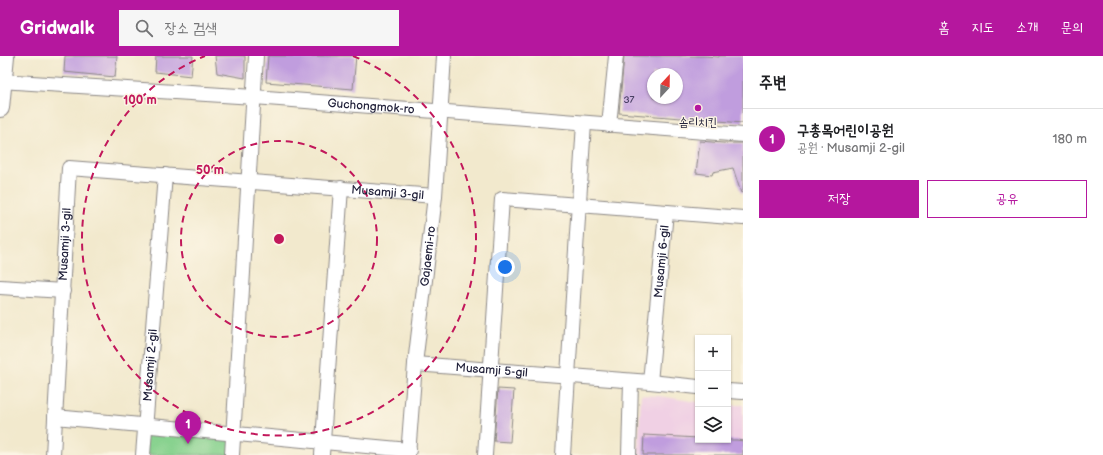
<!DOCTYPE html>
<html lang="ko">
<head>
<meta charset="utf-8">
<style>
  :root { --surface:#fff; --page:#f6f6f6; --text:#202124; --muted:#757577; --line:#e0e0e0; --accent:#b5179e }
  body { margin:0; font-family:"Balsamiq Sans","Poor Story",sans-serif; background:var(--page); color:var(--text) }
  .controls { position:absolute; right:12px; bottom:12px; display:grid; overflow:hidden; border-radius:0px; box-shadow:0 1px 3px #0004 }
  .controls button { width:36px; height:36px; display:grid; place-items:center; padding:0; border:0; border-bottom:1px solid var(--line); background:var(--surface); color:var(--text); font:20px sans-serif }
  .compass { position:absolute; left:647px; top:12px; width:36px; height:36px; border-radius:50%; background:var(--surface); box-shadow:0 1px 3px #0004; rotate:22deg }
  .you { position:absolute; left:505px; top:211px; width:14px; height:14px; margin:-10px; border:3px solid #fff; border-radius:50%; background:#1a73e8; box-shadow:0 0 0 6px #1a73e833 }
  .badge { display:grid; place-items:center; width:26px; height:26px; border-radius:50%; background:var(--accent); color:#fff; font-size:13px; font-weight:700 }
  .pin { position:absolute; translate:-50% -33px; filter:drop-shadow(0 1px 2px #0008) }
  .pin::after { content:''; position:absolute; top:21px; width:14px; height:12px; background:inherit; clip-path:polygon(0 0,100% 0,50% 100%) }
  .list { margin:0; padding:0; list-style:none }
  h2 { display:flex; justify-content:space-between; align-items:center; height:52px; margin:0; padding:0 16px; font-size:17px }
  h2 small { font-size:13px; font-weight:400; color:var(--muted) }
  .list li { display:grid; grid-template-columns:26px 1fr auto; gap:12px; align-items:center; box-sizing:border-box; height:60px; padding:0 16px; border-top:1px solid var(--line) }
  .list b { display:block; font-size:15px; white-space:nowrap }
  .list p { margin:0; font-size:13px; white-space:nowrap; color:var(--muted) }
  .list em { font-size:13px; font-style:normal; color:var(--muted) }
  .actions { display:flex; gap:8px; padding:12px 16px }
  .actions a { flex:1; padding:9px 0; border:1px solid var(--accent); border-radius:0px; text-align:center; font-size:14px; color:var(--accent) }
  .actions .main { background:var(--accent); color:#fff }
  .icon { flex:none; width:22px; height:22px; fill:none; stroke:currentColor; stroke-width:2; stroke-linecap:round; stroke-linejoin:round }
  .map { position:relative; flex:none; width:743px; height:399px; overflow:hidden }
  header { display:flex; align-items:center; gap:24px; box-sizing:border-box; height:56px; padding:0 20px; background:var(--accent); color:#fff }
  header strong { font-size:19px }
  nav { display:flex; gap:22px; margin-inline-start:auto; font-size:14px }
  .search { width:280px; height:36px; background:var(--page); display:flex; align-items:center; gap:10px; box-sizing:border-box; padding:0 14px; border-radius:0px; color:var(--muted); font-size:15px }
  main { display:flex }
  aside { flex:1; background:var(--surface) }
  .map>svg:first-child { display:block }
  .built { fill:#f0d0e4 }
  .green { fill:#88d28f; stroke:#557a65 }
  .building { fill:#c09dde; fill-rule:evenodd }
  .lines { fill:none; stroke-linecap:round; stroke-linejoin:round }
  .minor-casing { stroke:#8a8684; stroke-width:16 }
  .tertiary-casing { stroke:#8a8684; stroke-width:20 }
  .minor { stroke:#fff; stroke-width:14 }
  .tertiary { stroke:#fff; stroke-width:18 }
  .ring { fill:none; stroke:#c2185b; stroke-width:2; stroke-dasharray:7 5 }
  .poi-dot { fill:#b5179e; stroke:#fcf5e5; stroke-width:1.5 }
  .labels { text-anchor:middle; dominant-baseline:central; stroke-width:3; stroke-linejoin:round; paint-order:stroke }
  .number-label { font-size:10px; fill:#4a4164 }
  .street-label { font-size:12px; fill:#22223b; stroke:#fcf5e5 }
  .poi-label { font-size:12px; fill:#22223b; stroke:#fcf5e5 }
  .centre { fill:#c2185b; stroke:#fcf5e5; stroke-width:2 }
  .ring-label { font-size:12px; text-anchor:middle; font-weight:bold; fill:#c2185b; stroke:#fcf5e5; stroke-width:3; stroke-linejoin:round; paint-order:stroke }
</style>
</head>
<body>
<header>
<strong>Gridwalk</strong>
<div class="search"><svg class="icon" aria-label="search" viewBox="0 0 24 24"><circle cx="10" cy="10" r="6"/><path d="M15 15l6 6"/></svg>장소 검색</div>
<nav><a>홈</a><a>지도</a><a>소개</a><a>문의</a></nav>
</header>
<main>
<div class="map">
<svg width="743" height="399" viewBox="0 0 743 399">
  <rect width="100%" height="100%" fill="#fcf5e5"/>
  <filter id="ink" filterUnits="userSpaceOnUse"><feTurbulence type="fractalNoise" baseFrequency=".025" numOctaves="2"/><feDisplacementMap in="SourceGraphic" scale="8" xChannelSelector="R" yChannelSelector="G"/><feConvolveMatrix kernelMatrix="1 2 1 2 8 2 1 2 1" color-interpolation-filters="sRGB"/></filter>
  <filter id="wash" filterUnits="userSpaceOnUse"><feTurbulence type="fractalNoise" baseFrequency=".012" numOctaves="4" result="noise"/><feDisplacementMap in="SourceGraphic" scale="16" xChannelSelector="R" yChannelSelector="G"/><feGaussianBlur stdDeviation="0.9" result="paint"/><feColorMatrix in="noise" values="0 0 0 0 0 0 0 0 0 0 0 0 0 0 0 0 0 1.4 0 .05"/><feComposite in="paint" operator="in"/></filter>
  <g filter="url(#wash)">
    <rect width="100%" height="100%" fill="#f2e9cd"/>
    <path class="built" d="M641 339 659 340 698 346V384H728V349H743V399H638Z"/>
    <path class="green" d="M145 369 233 377 232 399H143Z"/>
    <g id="blocks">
      <path class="building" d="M65 0H117L115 21 64 16Z
        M156 0H193L191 20 155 16Z
        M215 0H245V22L217 17Z
        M268 0H356L353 33 266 26Z
        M624 0H706L719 1V0H743V67L619 57ZM653 18H677V42H653Z
        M700 85 723 87H743V136L741 137 733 112 713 116 712 119 696 117Z
        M498 333 514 334 510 386 494 385Z
        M644 379 698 382V384H737L743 385V399H643Z"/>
    </g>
  </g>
  <g filter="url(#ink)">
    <use href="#blocks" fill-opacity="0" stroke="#8a8684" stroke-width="1"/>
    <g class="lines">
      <g class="minor-casing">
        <g id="minor">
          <path id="s1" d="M0 25 254 41 743 79"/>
          <path d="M609 69 616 0"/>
          <path d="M0 231 63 235"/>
          <path id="s2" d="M415 308 650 326 698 331"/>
          <path id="s3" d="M650 326 666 156"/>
          <path d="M728 335 743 336"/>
          <path d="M55 361 409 394"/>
          <path id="s4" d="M53 399 69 112 435 140"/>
          <path id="s5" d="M143 399 165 119"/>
          <path d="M232 399 256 0"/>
          <path d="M322 399 341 132"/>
          <path id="s6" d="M408 399 415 308 435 140 444 0"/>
          <path d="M485 399 502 143 743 162"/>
          <path d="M563 399 584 67"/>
          <path d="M629 399 631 325"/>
        </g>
      </g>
      <g class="tertiary-casing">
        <path id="tertiary" d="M0 52 5 0"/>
      </g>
      <use href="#minor" class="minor"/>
      <use href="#tertiary" class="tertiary"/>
    </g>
  </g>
  <g class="ring">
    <circle cx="279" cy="183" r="98"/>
    <path d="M353 0A197 197 0 1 1 205 0"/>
  </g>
  <circle class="poi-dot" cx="698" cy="52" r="4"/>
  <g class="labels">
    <g class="number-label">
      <text x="629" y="44">37</text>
    </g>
    <g class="street-label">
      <text stroke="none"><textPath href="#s1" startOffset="372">Guchongmok-ro</textPath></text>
      <text stroke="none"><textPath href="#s4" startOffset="607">Musamji 3-gil</textPath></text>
      <text stroke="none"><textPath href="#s4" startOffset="211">Musamji 3-gil</textPath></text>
      <text stroke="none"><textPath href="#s6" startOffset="200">Gajaemi-ro</textPath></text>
      <text stroke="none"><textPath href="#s3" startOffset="121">Musamji 6-gil</textPath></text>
      <text stroke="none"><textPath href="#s5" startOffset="90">Musamji 2-gil</textPath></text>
      <text stroke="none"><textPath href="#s2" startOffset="77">Musamji 5-gil</textPath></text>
    </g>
    <g class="poi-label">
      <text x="698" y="66">솜리치킨</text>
    </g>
  </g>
  <circle cx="279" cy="183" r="6" class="centre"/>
  <g class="ring-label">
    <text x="140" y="48">100 m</text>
    <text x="210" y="118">50 m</text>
  </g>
</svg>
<div class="controls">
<button>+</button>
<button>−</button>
<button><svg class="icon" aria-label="layers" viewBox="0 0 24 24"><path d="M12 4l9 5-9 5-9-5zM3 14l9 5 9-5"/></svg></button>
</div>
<svg class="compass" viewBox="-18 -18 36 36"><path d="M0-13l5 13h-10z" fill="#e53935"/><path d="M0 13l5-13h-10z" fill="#757577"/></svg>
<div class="you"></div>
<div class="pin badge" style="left:188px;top:388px">1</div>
</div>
<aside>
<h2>주변<small></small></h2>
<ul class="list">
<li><span class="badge">1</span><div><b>구총목어린이공원</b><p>공원 · Musamji 2-gil</p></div><em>180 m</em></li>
</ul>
<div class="actions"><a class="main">저장</a><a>공유</a></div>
</aside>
</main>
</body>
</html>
